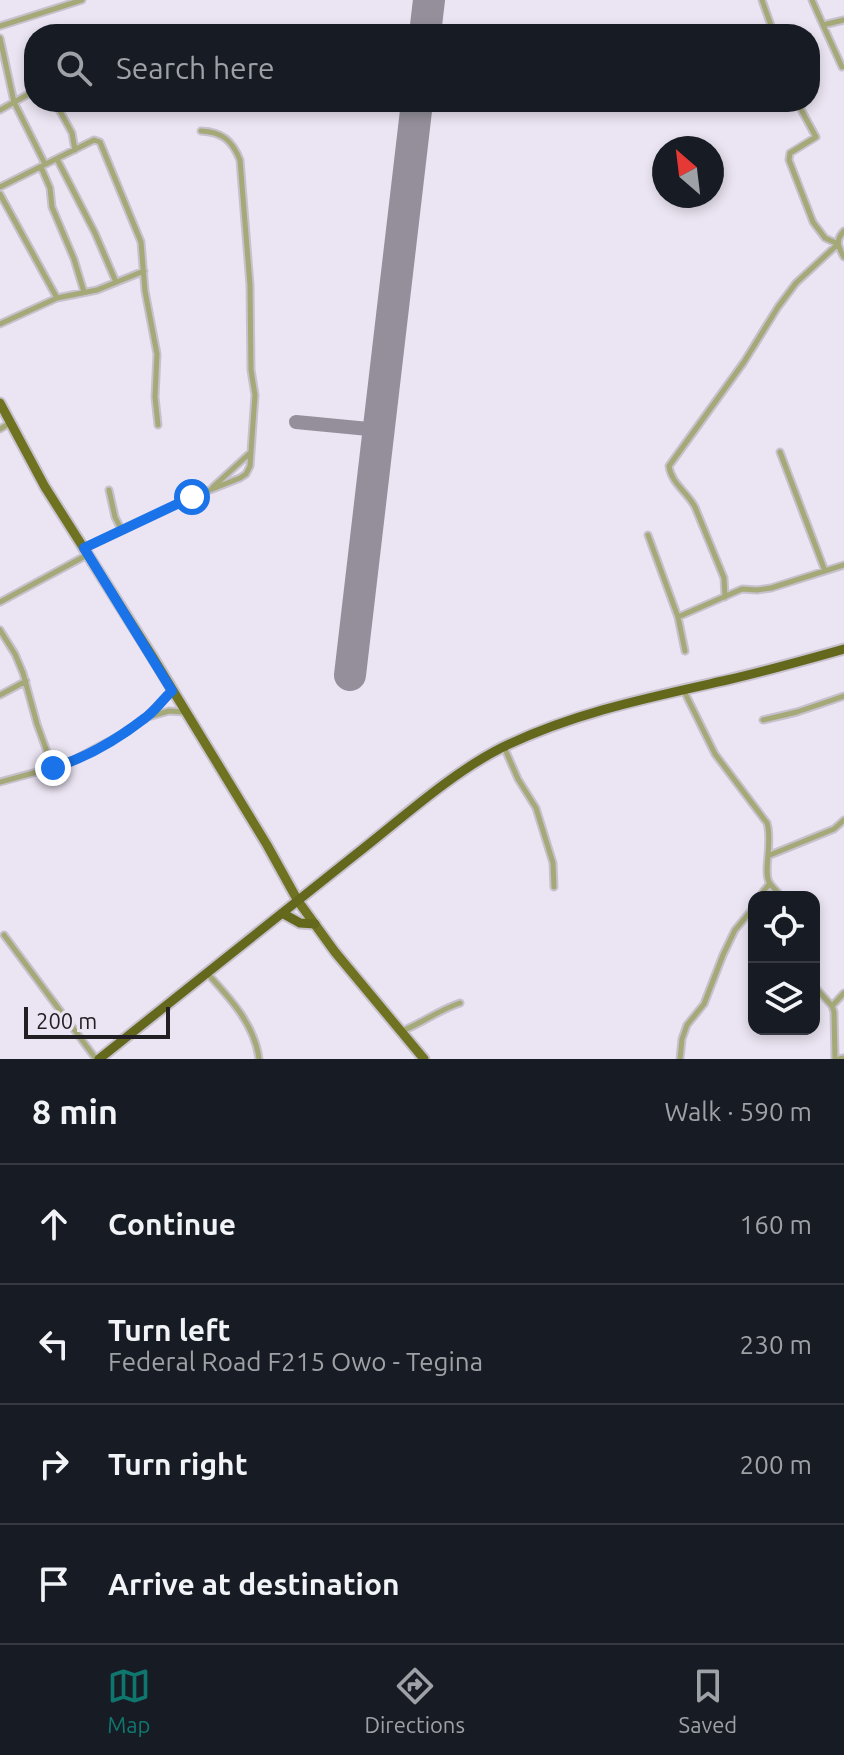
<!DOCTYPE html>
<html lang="en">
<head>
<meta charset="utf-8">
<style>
  :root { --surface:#171b24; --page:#20242c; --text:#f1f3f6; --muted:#9ea1a6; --line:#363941; --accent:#0f766e }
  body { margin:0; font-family:Ubuntu,sans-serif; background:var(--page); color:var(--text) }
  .controls { position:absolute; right:24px; bottom:24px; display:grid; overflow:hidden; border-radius:16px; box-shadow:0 4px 12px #0003 }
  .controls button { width:72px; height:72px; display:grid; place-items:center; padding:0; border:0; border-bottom:2px solid var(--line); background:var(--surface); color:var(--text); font:40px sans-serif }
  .compass { position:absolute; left:652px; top:136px; width:72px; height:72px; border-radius:50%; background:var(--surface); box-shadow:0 4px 12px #0003; rotate:332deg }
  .scale { position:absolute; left:24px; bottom:20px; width:146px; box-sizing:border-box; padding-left:8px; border:4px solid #211f24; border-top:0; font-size:22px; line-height:28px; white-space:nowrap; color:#211f24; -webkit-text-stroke:6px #ebe4f2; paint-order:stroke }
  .stop { position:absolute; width:24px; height:24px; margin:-18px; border:6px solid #1a73e8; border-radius:50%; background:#fff }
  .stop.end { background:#1a73e8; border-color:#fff; box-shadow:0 2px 8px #0008 }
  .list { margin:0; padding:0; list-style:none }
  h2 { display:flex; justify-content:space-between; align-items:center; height:104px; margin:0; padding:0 32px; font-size:34px }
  h2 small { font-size:26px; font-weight:400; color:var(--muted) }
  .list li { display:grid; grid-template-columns:52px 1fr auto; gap:24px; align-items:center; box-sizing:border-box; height:120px; padding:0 32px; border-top:2px solid var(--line) }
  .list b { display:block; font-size:30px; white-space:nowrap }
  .list p { margin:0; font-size:26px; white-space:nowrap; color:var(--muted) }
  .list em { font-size:26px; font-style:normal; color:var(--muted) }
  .icon { flex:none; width:44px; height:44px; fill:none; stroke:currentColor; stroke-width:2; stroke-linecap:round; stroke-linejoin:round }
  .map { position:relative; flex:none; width:844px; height:1059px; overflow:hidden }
  .search { position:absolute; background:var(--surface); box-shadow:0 4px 12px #0003; left:24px; right:24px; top:24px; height:88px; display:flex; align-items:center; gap:20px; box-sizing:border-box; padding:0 28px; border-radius:32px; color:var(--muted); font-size:30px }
  .sheet { height:584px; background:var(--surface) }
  nav { display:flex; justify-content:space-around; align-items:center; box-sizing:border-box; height:112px; border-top:2px solid var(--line); background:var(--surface); font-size:22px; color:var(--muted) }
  nav a { display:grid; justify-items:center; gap:4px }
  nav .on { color:var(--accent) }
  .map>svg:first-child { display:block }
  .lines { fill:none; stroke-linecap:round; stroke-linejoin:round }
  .taxiway { stroke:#948f9a; stroke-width:14 }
  .runway { stroke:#948f9a; stroke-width:32 }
  .minor-casing { stroke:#c7c1cd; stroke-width:9 }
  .primary-casing { stroke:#c7c1cd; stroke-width:13 }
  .trunk-casing { stroke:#c7c1cd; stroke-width:13 }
  .minor { stroke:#a5a978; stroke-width:5 }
  .primary { stroke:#6f7221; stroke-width:9 }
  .trunk { stroke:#64681c; stroke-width:9 }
  .route { stroke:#1a73e8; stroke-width:10 }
</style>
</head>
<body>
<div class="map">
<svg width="844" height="1059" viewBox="0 0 844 1059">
  <rect width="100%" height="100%" fill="#ebe4f2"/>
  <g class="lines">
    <path class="taxiway" d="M296 422 379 430"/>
    <path class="runway" d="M425 34 429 0
      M350 675 417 102"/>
    <g class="minor-casing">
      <path id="minor" d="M762 0 774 34
        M812 0 823 25 844 20
        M823 25 842 67
        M0 26 82 0
        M0 38 14 102 45 164
        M55 102 72 133 75 150
        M0 110 34 91
        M57 159 95 233 116 282
        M41 167 50 188 52 207 74 259 84 292
        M0 187 94 140 100 142 141 242 145 291 157 354 155 397 158 425
        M0 194 57 298
        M844 231C835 240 838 247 844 257
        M0 324 57 298 97 290 144 271
        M0 429 10 423
        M780 452 825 571
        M213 487 250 453
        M109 490 115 517 121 529
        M648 535 678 617 685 651
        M85 548 192 497 240 478 246 474 250 466 255 395 251 370 250 285 240 160C232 140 222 132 201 131
        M725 597 724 578 695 507C687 492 671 483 669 466L744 362 778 307 796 283 838 244 825 238 813 222 789 160 790 153 816 137 797 102
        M0 602 87 555
        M678 617 742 589 757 590 771 588 844 565
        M0 630 15 654 23 673 37 724 53 768
        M683 689 715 754 767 823C773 842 763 870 769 882 772 887 778 892 782 897
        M0 695 26 681
        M148 716 172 691
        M763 720 797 712 844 696
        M504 747 518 779 536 808 553 863 554 887
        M0 782 66 764 117 737 148 717 169 711 184 712
        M770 855 834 829 844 820
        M759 897 770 883
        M4 935 96 1059
        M207 973C230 998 255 1025 259 1059
        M814 986 832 1006 834 1012 835 1059
        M832 1006 844 993
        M402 1031C422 1023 439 1010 460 1003
        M680 1059 682 1039 687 1025 704 1004 723 955 735 930 754 907
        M839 1059 844 1058"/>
    </g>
    <g class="primary-casing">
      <path id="primary" d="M0 403 45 487 152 656 267 845 298 901 335 952 424 1059"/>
    </g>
    <g class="trunk-casing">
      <path id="trunk" d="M282 913 300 923 315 924
        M99 1059C185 991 269 923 355 855 400 820 450 774 501 748 572 713 651 697 727 680 766 671 805 660 844 649"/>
    </g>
    <use href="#minor" class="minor"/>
    <use href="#primary" class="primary"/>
    <use href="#trunk" class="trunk"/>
  </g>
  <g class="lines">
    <path class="route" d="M53 768C85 758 118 739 145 718 155 711 163 699 172 691L84 548 192 497"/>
  </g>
</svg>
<div class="controls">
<button><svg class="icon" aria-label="locate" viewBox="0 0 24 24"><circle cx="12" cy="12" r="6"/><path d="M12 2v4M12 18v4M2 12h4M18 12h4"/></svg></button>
<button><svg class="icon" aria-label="layers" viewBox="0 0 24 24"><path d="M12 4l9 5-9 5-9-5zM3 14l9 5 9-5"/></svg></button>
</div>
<svg class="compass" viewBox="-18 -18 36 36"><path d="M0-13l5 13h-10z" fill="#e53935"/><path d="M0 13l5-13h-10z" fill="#9ea1a6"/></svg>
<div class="scale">200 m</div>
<div class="stop" style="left:192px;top:497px"></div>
<div class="stop end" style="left:53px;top:768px"></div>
<div class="search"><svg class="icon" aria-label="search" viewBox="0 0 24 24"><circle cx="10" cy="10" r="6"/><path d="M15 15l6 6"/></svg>Search here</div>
</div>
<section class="sheet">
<h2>8 min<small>Walk · 590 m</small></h2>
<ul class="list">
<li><svg class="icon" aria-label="ahead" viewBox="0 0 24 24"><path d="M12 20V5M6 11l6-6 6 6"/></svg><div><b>Continue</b></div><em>160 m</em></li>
<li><svg class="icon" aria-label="left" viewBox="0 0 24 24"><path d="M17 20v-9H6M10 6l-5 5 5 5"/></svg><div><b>Turn left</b><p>Federal Road F215 Owo - Tegina</p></div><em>230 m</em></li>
<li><svg class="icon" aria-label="right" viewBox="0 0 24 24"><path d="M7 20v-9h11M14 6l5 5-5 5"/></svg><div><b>Turn right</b></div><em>200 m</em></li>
<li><svg class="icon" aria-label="arrive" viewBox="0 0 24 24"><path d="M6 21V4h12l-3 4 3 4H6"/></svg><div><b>Arrive at destination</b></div></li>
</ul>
</section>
<nav>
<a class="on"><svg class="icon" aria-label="map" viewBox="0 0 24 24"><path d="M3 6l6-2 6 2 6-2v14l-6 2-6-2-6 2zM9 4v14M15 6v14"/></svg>Map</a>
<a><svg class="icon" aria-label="directions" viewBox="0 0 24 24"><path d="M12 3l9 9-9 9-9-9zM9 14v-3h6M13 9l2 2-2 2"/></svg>Directions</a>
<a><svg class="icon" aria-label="saved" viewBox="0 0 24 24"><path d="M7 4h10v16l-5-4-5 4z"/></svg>Saved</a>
</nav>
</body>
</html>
